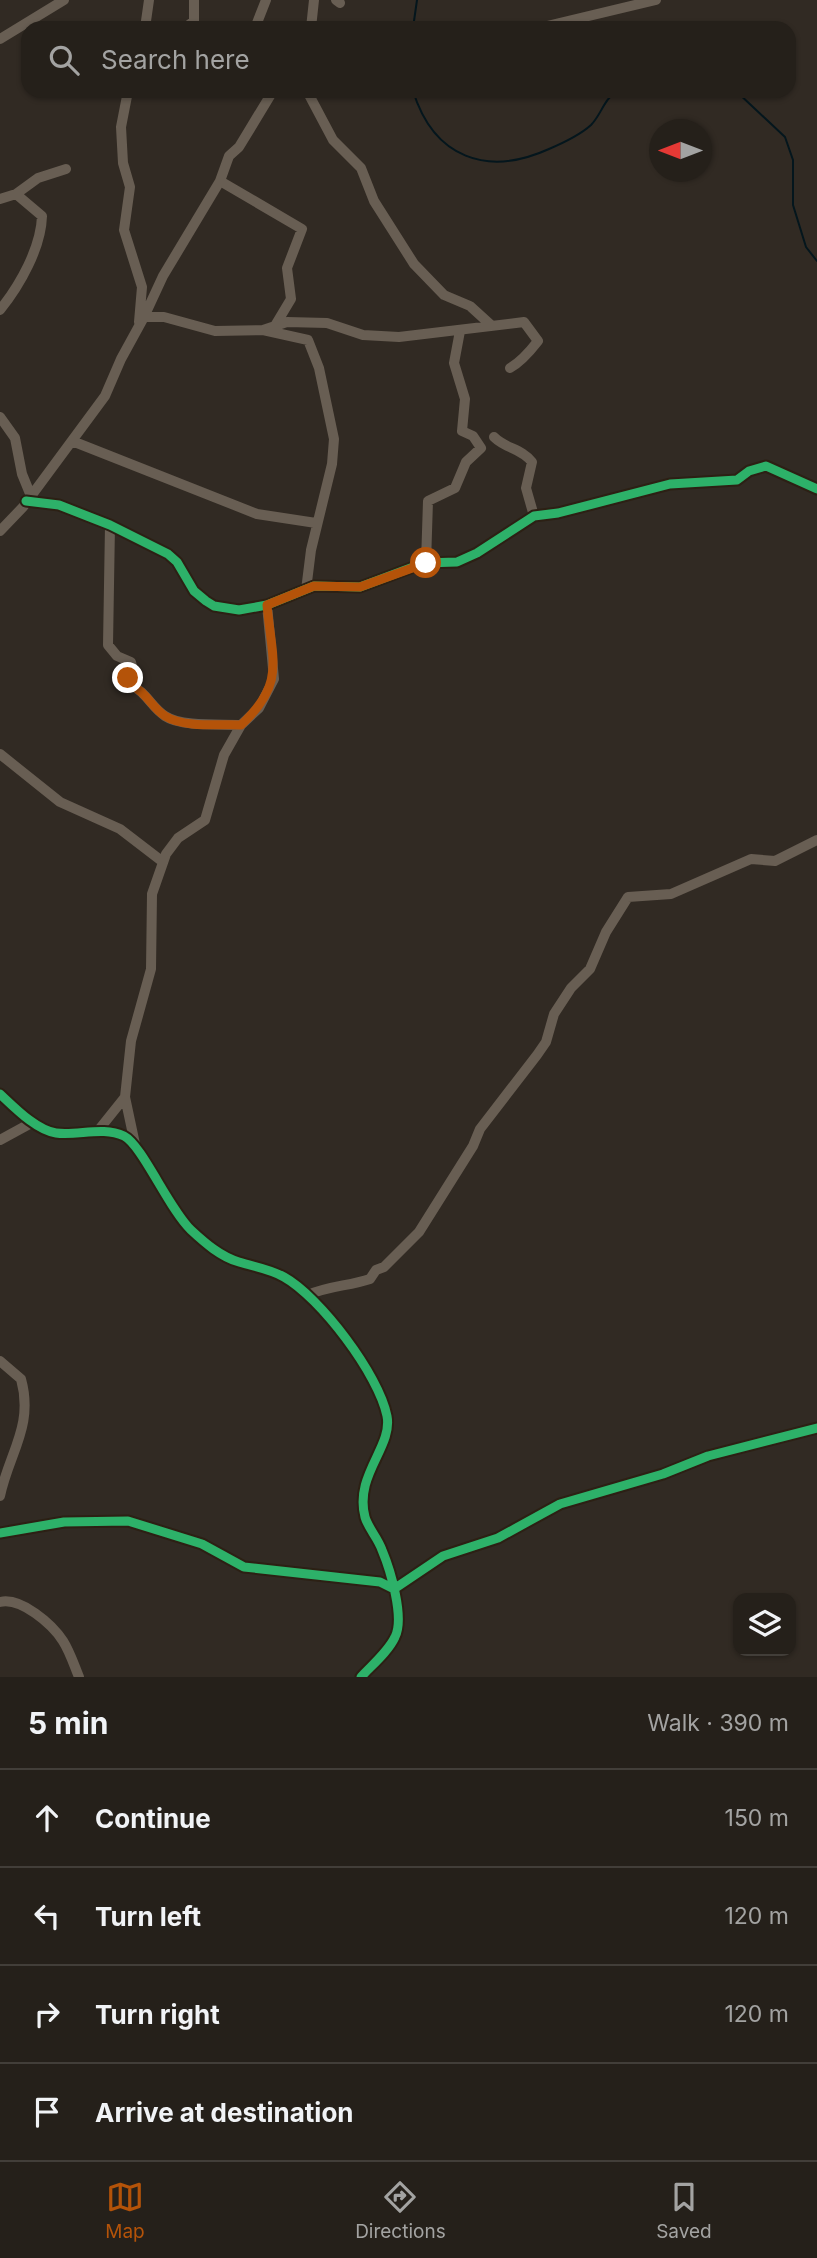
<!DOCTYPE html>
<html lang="en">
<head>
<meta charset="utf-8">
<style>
  :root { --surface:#25201a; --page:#2d2823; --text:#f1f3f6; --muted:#a3a3a2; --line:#423e39; --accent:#b45309 }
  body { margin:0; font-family:Inter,sans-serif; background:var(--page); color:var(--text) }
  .controls { position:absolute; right:21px; bottom:21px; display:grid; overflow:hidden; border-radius:14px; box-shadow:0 2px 5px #0004 }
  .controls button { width:63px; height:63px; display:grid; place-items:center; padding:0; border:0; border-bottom:2px solid var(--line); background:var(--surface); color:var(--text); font:35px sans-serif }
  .compass { position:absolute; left:649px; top:119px; width:63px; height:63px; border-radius:50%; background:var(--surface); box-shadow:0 2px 5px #0004; rotate:270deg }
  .stop { position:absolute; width:21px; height:21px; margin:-16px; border:5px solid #b45309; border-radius:50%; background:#fff }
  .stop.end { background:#b45309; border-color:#fff; box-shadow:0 2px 7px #0008 }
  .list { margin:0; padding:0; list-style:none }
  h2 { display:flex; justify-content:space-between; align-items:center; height:91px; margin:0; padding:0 28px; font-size:30px }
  h2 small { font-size:23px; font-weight:400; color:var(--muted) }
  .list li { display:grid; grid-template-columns:46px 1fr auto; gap:21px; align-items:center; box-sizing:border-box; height:98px; padding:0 28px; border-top:2px solid var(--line) }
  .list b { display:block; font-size:26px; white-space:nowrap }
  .list em { font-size:23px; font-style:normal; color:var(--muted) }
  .icon { flex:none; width:38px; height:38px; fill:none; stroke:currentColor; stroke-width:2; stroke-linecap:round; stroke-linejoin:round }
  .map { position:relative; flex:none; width:817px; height:1677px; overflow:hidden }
  .search { position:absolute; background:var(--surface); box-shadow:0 2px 5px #0004; left:21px; right:21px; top:21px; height:77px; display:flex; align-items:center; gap:18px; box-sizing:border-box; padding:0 24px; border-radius:21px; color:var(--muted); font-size:26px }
  .sheet { height:483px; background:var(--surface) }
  nav { display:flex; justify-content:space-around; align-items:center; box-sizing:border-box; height:98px; border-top:2px solid var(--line); background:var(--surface); font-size:19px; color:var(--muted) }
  nav a { display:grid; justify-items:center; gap:4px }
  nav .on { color:var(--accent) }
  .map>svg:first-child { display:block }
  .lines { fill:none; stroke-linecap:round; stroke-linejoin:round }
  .stream { stroke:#04161d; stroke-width:2 }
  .minor { stroke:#685e53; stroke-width:10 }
  .cycleway-casing { stroke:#2c2014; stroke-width:13 }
  .cycleway { stroke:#2db169; stroke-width:9 }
  .route { stroke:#b45309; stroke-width:9 }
</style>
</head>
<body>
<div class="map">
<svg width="817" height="1677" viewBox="0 0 817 1677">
  <rect width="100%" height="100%" fill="#312a23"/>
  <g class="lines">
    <path class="stream" d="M413 28 417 0
      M413 91C434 158 487 177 549 149 563 143 580 135 591 125 601 115 604 99 617 91
      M736 91 785 137 793 160V205L806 247 817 261"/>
    <path class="minor" d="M336 0 340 3
      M547 26 656 0
      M145 28 149 0
      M185 28 194 21V0
      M255 28 266 0
      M311 28 314 0
      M0 39 64 0
      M128 91 121 127 123 163 130 187 124 230 142 287 139 322
      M307 91 333 140 361 168 374 201 414 264 444 295 470 306 492 326
      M220 181 302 229 287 268 291 299 276 324
      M0 199 16 194 38 178 66 169
      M0 310C20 285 41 248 42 216L16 194
      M144 317 163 276 220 181 229 156 239 147 273 91
      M263 330 308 340 319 368 334 439 332 464 311 550 306 590
      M0 417 15 438 22 474 31 496
      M494 437C506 449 521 448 532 462L526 488 534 516
      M72 441 257 514 316 523
      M26 501 59 505 110 525 168 554 177 562 194 591 206 601 214 606 239 610 267 605 314 586 360 587 424 563 457 562 477 553 534 516 558 513 670 484 737 480 749 471 766 466 817 489
      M110 525 108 645 117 656 131 662 133 671 128 683C148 693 150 706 165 716 181 727 221 724 241 725
      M0 531 23 507 105 396 121 359 144 317H164L215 331 263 330 287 322 327 323 363 335 399 337 524 322 538 341C531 350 519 363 510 368
      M426 563 428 501 455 488 466 462 481 448 473 436 462 431 465 399 454 363 460 331
      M0 754 60 802 120 829 163 862
      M0 1094C14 1107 36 1130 56 1133 78 1136 103 1126 124 1136 142 1145 169 1209 191 1230 205 1243 221 1257 239 1262 255 1267 270 1269 284 1277 320 1297 379 1375 387 1416 393 1447 354 1475 365 1517 368 1528 378 1538 382 1550 390 1569 405 1618 395 1637 388 1652 372 1665 361 1677
      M97 1132 125 1097
      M0 1140 33 1122
      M135 1144 125 1097 131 1041 151 969 152 894 166 854 178 838 205 820 224 755 241 725 259 708 274 679 267 605
      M308 1295C328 1286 349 1286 370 1279L376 1270 384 1267 419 1232 473 1146 480 1129 537 1055 546 1042 554 1014 571 988 590 969 606 932 628 897 671 894 751 859 775 861 817 840
      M0 1361 21 1379C34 1426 9 1453 0 1496
      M0 1533 64 1522 128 1521 202 1544 244 1567 380 1582 394 1589 443 1556 498 1538 560 1504 663 1474 708 1456 817 1428
      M0 1602C21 1597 52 1624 63 1641 70 1652 74 1665 79 1677"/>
    <g class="cycleway-casing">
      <path id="cycleway" d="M26 501 59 505 110 525 168 554 177 562 194 591 206 601 214 606 239 610 267 605 314 586 360 587 424 563 457 562 477 553 534 516 558 513 670 484 737 480 749 471 766 466 817 489
        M0 1094C14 1107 36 1130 56 1133 78 1136 103 1126 124 1136 142 1145 169 1209 191 1230 205 1243 221 1257 239 1262 255 1267 270 1269 284 1277 320 1297 379 1375 387 1416 393 1447 354 1475 365 1517 368 1528 378 1538 382 1550 390 1569 405 1618 395 1637 388 1652 372 1665 361 1677
        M0 1533 64 1522 128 1521 202 1544 244 1567 380 1582 394 1589 443 1556 498 1538 560 1504 663 1474 708 1456 817 1428"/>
    </g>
    <use href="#cycleway" class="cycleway"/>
  </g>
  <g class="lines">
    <path class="route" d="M128 678V683C148 693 150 706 165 716 184 728 219 724 241 725 286 683 272 661 267 605L314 586 360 587 426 563"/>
  </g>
</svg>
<div class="controls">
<button><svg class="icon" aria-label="layers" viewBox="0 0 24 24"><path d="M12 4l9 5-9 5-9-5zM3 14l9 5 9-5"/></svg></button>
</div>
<svg class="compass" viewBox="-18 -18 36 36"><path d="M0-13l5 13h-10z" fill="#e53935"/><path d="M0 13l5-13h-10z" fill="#a3a3a2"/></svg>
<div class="stop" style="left:426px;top:563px"></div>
<div class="stop end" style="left:128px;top:678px"></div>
<div class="search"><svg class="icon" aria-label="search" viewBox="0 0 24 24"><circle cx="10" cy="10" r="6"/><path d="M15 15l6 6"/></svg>Search here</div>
</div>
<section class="sheet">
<h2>5 min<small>Walk · 390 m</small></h2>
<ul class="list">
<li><svg class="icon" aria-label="ahead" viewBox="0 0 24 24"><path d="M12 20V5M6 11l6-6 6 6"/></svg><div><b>Continue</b></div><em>150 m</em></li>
<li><svg class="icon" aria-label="left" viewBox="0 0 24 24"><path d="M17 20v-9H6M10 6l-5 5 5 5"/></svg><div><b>Turn left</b></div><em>120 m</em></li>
<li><svg class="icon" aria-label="right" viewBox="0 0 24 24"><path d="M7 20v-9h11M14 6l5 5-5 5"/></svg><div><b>Turn right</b></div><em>120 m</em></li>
<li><svg class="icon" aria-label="arrive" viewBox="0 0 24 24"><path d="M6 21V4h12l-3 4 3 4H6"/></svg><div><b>Arrive at destination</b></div></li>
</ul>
</section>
<nav>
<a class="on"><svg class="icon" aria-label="map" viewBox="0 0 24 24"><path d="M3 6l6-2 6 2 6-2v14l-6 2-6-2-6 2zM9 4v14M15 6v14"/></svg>Map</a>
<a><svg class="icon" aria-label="directions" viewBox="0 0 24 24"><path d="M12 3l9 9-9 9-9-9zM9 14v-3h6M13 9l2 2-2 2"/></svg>Directions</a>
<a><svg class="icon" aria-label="saved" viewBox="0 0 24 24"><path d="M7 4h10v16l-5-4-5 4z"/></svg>Saved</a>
</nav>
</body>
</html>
